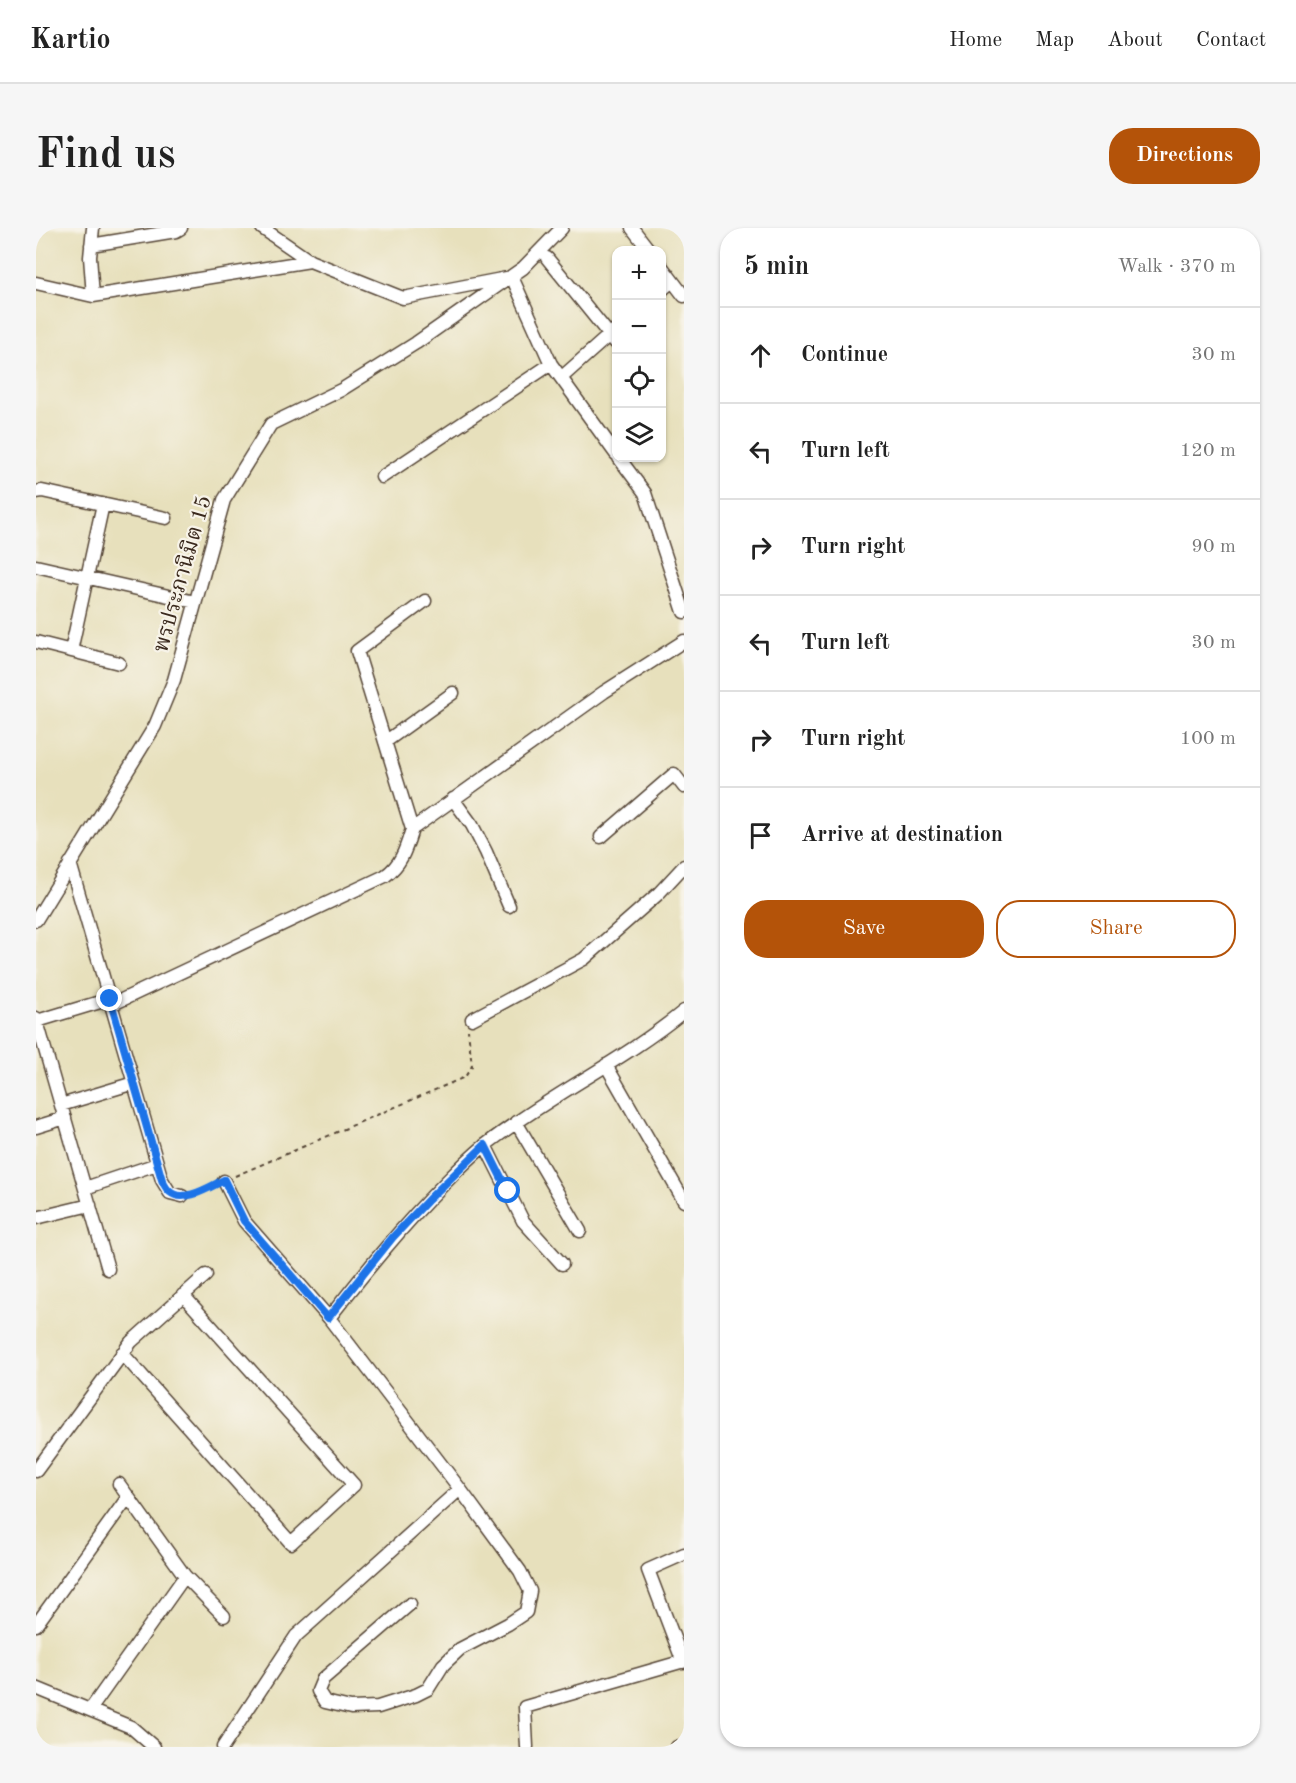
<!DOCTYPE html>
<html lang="en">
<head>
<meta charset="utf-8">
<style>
  :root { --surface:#fff; --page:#f6f6f6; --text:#222; --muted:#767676; --line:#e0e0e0; --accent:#b45309 }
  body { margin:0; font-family:"Old Standard TT","Noto Serif Thai",serif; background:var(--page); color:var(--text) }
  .controls { position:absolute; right:18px; top:18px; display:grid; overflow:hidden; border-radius:12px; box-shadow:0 2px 4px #0004 }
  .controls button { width:54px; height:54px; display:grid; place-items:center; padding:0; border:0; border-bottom:2px solid var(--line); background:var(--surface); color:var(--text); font:30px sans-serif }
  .stop { position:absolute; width:18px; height:18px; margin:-14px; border:4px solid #1a73e8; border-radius:50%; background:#fff }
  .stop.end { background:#1a73e8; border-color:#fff; box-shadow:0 2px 6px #0008 }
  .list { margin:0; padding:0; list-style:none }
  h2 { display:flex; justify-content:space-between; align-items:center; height:78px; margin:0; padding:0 24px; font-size:26px }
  h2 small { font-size:20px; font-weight:400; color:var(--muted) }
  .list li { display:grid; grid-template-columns:39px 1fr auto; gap:18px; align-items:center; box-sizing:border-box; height:96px; padding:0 24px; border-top:2px solid var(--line) }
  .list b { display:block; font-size:22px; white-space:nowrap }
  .list em { font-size:20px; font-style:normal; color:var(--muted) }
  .actions { display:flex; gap:12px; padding:18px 24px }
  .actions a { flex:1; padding:14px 0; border:2px solid var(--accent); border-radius:24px; text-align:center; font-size:21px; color:var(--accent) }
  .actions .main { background:var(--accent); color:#fff }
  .icon { flex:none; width:33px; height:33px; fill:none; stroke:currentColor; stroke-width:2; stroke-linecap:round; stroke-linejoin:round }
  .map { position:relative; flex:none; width:648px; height:1519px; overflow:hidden; border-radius:24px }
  header { display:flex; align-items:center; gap:36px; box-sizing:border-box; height:84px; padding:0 30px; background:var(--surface); border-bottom:2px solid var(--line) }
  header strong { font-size:28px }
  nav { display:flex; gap:33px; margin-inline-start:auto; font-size:21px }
  .intro { display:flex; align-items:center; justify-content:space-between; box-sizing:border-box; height:144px; padding:0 36px }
  h1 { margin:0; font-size:42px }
  .button { padding:15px 27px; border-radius:24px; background:var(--accent); color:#fff; font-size:21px; font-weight:700 }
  main { display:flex; gap:36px; padding:0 36px }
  aside { flex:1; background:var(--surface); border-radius:24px; box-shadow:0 2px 4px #0004 }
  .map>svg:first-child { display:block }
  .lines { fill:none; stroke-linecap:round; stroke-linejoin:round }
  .minor-casing { stroke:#554536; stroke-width:15 }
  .path { stroke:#554536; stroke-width:2; stroke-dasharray:4.5 4.5; stroke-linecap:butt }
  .minor { stroke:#fff; stroke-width:12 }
  .route { stroke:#1a73e8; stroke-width:8 }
  .labels { text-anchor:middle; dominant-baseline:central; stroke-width:4.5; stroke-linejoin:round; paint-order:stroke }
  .street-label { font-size:22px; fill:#3b2a1e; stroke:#f7f3e8 }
</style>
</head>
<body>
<header>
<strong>Kartio</strong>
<nav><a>Home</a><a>Map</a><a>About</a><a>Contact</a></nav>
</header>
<div class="intro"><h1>Find us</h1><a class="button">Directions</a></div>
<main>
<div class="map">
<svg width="648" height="1519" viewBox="0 0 648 1519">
  <rect width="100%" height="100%" fill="#f7f3e8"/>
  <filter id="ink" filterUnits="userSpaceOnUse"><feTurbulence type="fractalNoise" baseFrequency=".0167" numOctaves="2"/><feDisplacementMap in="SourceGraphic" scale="12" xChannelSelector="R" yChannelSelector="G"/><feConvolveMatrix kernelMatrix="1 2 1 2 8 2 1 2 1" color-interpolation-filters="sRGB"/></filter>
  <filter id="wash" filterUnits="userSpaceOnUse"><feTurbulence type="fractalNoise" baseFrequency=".008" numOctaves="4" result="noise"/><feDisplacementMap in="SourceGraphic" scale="24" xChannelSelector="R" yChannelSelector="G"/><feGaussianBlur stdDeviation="1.35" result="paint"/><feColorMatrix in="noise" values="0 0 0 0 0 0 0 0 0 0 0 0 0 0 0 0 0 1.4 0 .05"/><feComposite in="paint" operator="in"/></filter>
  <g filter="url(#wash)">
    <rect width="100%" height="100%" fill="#e7e0bc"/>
  </g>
  <g filter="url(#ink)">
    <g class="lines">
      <g class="minor-casing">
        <path id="minor" d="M226 0 274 33 367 70 476 49 515 136 580 226
          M596 0 613 22
          M55 17 140 3 145 0
          M511 30 580 115
          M626 39 648 68
          M0 55 57 68 274 33
          M626 62 636 53
          M57 68 54 29 57 0
          M525 150 580 101
          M583 230 609 265 648 384
          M346 249 515 136
          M0 264 6 263 130 290
          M0 338 159 374
          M0 414 83 435
          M35 423 67 276
          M349 514 417 465
          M417 571 436 597 450 624 473 678
          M376 601 568 464 648 413
          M565 609 638 546 648 559
          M34 635 126 952 134 965 146 968
          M0 692 119 498 138 452 188 272 235 196 305 162 380 115 487 40 526 0
          M75 777 349 648C366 636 370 620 376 601L321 423 389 373
          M0 790 72 1041
          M436 791 548 731 622 666 648 638
          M1 793 74 771
          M570 837 648 973
          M25 877 98 855
          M480 894 544 1003
          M0 899 29 890
          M449 917 487 993 526 1036
          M188 953 208 993 293 1090 424 1261 484 1343 494 1363 490 1384 472 1396 424 1421 407 1437 392 1461 380 1467 342 1479 315 1480 289 1474 282 1463 287 1451 374 1376
          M49 960 121 936
          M0 990 54 977
          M293 1090C330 1043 366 998 408 956 422 942 436 927 452 915 514 867 587 833 648 783
          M86 1125 255 1315 318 1257 147 1067
          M0 1243 95 1114 170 1047
          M83 1256 149 1348 188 1388
          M0 1397 92 1269
          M647 1434 612 1342 648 1326
          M0 1460 95 1499 118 1519
          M54 1482 149 1348
          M187 1519 260 1408 424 1261
          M491 1519 489 1479 648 1433
          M641 1519 648 1517"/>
      </g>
      <path class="path" d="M199 948 429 849 436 838 432 802
        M158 966 177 957"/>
      <use href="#minor" class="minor"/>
    </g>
  </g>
  <g class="lines" filter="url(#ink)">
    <path class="route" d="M74 771 126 952C128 956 130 961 134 964 148 976 175 958 188 952L208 993 292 1090 357 1009 393 971 449 917 472 963"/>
  </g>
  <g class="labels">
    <g class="street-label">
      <text transform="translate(147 346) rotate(-74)">พรประภานิมิต 15</text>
    </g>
  </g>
</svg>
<div class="controls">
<button>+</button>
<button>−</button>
<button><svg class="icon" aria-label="locate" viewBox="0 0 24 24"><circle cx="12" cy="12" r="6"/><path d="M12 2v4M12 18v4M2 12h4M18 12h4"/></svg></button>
<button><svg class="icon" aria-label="layers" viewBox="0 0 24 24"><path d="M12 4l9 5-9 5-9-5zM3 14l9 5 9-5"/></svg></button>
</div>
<div class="stop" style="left:472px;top:963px"></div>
<div class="stop end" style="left:74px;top:771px"></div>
</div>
<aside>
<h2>5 min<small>Walk · 370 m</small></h2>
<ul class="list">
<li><svg class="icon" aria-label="ahead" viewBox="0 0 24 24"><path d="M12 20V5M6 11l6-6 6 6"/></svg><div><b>Continue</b></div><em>30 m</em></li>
<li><svg class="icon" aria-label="left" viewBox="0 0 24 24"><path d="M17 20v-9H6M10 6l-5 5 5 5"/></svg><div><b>Turn left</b></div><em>120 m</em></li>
<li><svg class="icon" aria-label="right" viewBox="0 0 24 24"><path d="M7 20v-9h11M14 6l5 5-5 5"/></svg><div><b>Turn right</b></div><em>90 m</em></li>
<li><svg class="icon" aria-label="left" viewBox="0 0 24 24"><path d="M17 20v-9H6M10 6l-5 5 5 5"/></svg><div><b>Turn left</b></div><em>30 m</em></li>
<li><svg class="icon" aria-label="right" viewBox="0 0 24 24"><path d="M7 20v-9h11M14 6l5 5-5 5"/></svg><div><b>Turn right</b></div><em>100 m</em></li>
<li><svg class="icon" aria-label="arrive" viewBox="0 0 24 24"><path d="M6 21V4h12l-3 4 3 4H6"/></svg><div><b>Arrive at destination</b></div></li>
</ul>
<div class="actions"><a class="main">Save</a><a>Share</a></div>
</aside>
</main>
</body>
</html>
